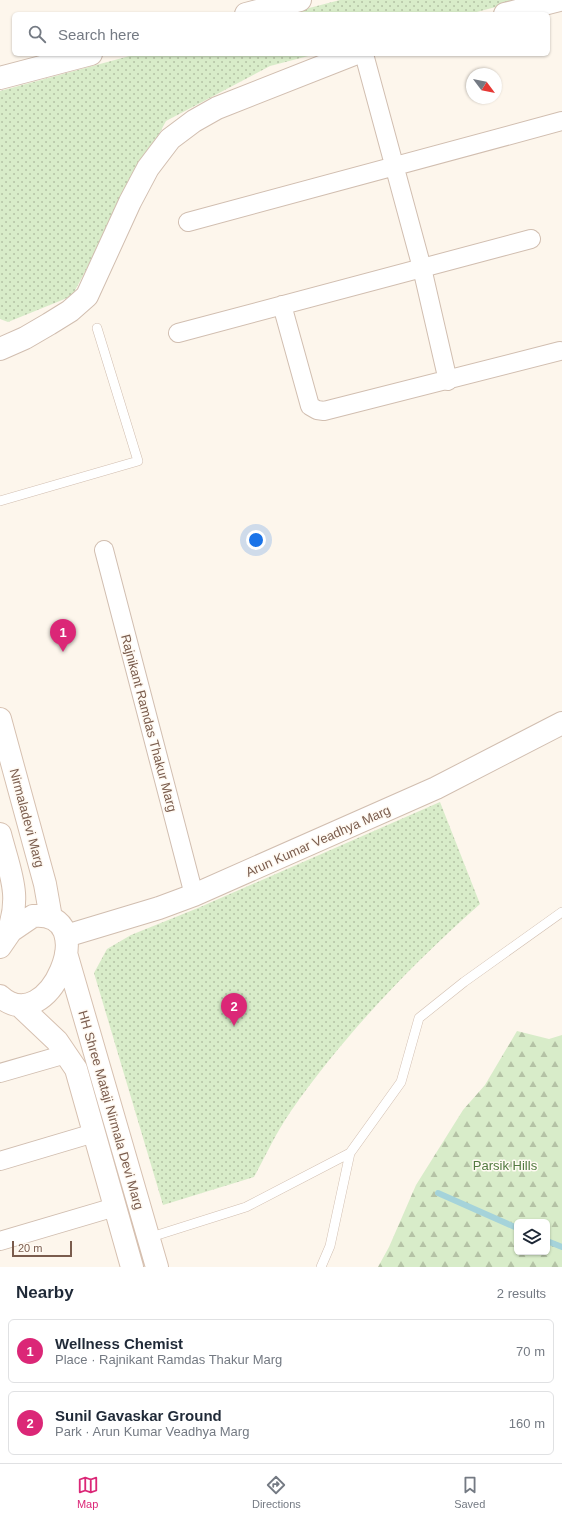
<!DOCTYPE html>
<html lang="en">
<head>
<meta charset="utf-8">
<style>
  :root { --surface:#fff; --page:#f6f6f7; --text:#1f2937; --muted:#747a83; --line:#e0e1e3; --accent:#db2777 }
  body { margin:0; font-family:Arial,sans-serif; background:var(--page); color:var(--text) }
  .controls { position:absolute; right:12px; bottom:12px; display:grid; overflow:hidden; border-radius:6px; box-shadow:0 1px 3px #0004 }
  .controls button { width:36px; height:36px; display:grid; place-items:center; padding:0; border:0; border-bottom:1px solid var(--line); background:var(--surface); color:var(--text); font:20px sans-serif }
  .compass { position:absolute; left:466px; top:68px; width:36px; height:36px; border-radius:50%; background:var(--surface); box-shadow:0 1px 3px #0004; rotate:122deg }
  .scale { position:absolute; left:12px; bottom:10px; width:60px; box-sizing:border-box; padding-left:4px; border:2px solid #7a5c4d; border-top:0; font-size:11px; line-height:14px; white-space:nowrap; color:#7a5c4d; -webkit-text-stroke:3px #fffaf3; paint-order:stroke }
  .you { position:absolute; left:256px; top:540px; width:14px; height:14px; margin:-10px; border:3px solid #fff; border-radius:50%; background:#1a73e8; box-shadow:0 0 0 6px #1a73e833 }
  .badge { display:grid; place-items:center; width:26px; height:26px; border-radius:50%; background:var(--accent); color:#fff; font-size:13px; font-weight:700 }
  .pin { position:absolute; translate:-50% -33px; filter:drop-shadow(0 1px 2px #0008) }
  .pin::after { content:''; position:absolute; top:21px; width:14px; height:12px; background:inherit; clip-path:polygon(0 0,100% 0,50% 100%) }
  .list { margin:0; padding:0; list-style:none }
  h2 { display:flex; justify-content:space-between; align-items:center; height:52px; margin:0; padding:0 16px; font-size:17px }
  h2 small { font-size:13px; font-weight:400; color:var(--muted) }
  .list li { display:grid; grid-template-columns:26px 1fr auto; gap:12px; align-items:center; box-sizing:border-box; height:64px; margin:0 8px 8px; padding:0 8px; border:1px solid var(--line); border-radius:6px }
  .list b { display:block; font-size:15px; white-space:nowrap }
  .list p { margin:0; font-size:13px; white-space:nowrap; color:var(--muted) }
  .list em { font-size:13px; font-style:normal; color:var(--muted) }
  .icon { flex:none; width:22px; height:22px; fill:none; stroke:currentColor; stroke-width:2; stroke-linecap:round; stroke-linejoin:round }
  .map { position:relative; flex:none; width:562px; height:1267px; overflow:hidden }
  .search { position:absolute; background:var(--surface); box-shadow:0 1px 3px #0004; left:12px; right:12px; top:12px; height:44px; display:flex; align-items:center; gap:10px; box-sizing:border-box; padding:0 14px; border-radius:6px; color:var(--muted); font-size:15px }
  .sheet { height:196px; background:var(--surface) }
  nav { display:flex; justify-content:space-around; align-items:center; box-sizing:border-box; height:56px; border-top:1px solid var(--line); background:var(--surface); font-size:11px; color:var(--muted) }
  nav a { display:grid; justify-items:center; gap:2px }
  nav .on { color:var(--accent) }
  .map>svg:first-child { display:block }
  .green { fill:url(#green-dots) }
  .forest { fill:url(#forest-firs); fill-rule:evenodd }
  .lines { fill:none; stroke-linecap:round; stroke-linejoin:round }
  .stream { stroke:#a5d3da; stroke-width:6 }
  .service-casing { stroke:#d1beb0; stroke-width:10 }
  .minor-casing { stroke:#d1beb0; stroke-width:20 }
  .tertiary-casing { stroke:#d1beb0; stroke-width:24 }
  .secondary-casing { stroke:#d6c0b0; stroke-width:24 }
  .service { stroke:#fff; stroke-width:9 }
  .minor { stroke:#fff; stroke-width:18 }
  .tertiary { stroke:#fff; stroke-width:22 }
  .secondary { stroke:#fff; stroke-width:22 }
  .labels { text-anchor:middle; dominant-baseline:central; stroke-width:3; stroke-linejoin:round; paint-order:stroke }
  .street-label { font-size:13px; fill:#7a5c4d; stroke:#fffaf3 }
  .park-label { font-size:13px; fill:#537a41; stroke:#fffaf3 }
</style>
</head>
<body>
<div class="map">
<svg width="562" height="1267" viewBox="0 0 562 1267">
  <defs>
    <pattern id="green-dots" width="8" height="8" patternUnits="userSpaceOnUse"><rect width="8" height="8" fill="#d8ecc9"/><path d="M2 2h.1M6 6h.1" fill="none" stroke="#b4c2a5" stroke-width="1.8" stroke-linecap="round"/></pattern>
    <pattern id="forest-firs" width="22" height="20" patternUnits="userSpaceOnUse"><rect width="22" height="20" fill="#d8ecc9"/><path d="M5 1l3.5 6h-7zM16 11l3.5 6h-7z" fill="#b4c2a5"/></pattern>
  </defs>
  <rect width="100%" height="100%" fill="#fdf6ec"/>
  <path class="green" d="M340 0H522L469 14H286Z
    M137 54H316L270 66 166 121 72 296 8 322 0 319V91Z
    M440 802 480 904C410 966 345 1034 291 1111 277 1131 266 1155 254 1177L163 1205 94 973 107 949 131 935 198 908Z"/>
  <path class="forest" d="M517 1031 549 1039 562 1035V1267H378L389 1247 416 1185 463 1110 485 1085ZM517 1222H547V1252H517Z"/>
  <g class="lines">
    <path class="stream" d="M438 1193 517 1228
      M547 1241 562 1247"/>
    <g class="service-casing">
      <path id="service" d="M0 501 138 461 97 328
        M148 1238 246 1207 350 1153
        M321 1267 330 1246 350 1153 401 1082 419 1018 464 982 562 912"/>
    </g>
    <g class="minor-casing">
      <path id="minor" d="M364 54 422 268 448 381
        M188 222 562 121
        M282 305 310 406 317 410 324 411 560 351
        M178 333 531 239
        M104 550 194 895
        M0 1073 66 1054
        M0 1161 94 1133
        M0 1241 115 1207"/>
    </g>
    <g class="tertiary-casing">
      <path id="tertiary" d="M246 14 300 0
        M505 14 560 0
        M0 78 91 54
        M0 349 25 338 49 324 70 311 87 296 130 202 148 168 170 139 194 121 217 108 354 54
        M66 936 159 908 194 895 436 788 562 723"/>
    </g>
    <g class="secondary-casing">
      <path id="secondary" d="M0 719 45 884 51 918
        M0 834C10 873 23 897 6 937
        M0 947 11 931 33 916C104 909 48 1041 0 996
        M66 953 157 1267
        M20 1006 57 1041 76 1069 132 1267"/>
    </g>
    <use href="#service" class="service"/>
    <use href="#minor" class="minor"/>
    <use href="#tertiary" class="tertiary"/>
    <use href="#secondary" class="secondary"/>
  </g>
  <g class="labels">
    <g class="street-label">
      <text transform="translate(149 723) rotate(75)">Rajnikant Ramdas Thakur Marg</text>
      <text transform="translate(27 818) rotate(75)">Nirmaladevi Marg</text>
      <text transform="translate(318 841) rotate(-24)">Arun Kumar Veadhya Marg</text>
      <text transform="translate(111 1110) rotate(74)">HH Shree Mataji Nirmala Devi Marg</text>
    </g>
    <g class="park-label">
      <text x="505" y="1165">Parsik Hills</text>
    </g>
  </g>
</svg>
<div class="controls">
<button><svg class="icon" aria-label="layers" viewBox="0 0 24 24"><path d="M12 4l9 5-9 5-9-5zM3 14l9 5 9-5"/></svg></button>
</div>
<svg class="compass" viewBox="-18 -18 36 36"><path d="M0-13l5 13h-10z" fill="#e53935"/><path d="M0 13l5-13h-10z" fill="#747a83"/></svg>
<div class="scale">20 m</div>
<div class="you"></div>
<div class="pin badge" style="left:63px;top:652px">1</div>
<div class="pin badge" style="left:234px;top:1026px">2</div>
<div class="search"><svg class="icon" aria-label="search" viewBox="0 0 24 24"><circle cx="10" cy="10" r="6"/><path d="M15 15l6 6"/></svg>Search here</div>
</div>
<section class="sheet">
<h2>Nearby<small>2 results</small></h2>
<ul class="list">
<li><span class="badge">1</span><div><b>Wellness Chemist</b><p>Place · Rajnikant Ramdas Thakur Marg</p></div><em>70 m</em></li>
<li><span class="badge">2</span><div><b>Sunil Gavaskar Ground</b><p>Park · Arun Kumar Veadhya Marg</p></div><em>160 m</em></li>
</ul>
</section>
<nav>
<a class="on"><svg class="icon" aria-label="map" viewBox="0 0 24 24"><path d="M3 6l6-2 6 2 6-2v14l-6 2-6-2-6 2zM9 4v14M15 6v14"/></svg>Map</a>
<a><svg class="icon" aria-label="directions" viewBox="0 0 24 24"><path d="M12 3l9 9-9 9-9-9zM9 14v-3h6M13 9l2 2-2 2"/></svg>Directions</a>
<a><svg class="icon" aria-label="saved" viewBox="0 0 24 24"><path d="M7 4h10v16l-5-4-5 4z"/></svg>Saved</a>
</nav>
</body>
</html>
